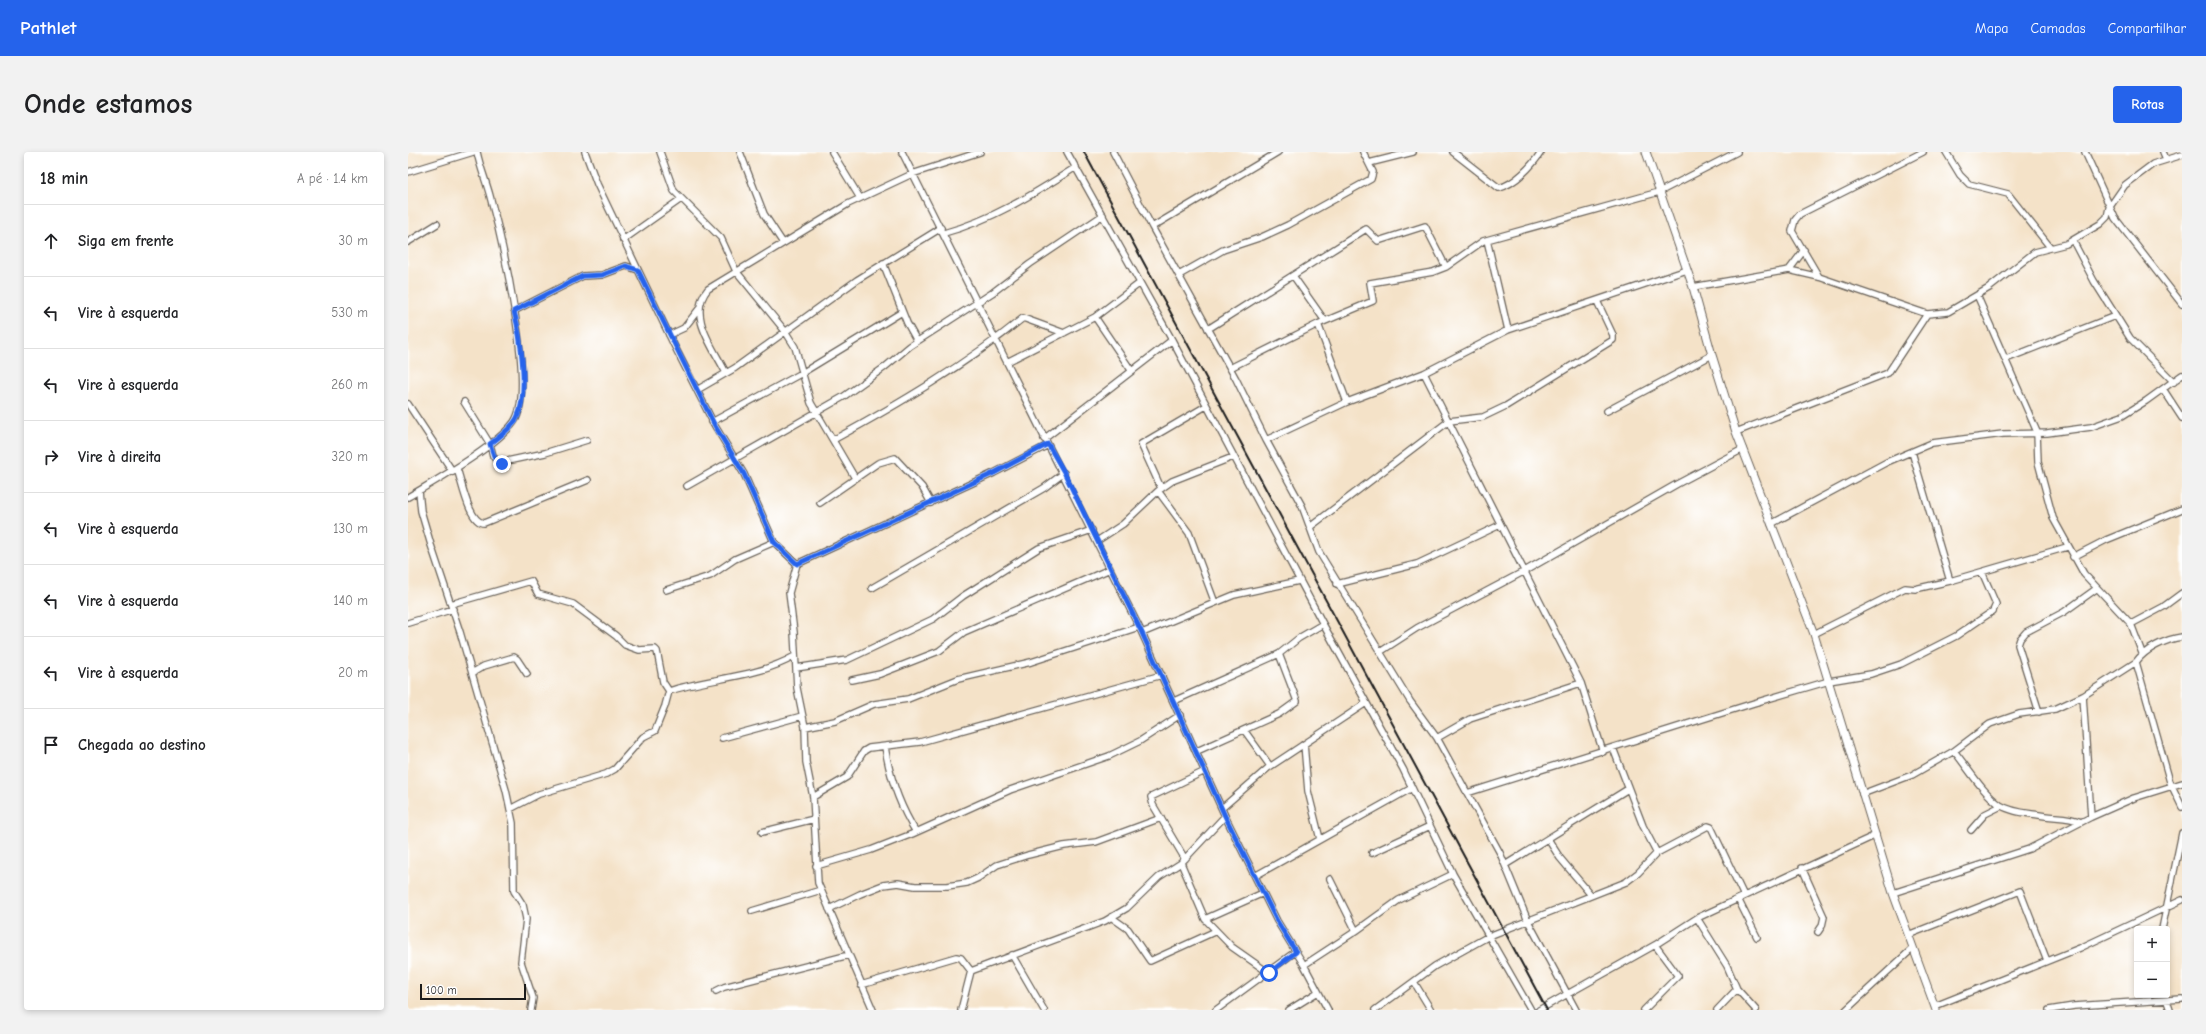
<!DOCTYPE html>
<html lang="pt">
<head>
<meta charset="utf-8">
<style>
  :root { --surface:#fff; --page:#f2f2f2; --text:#202124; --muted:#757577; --line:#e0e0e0; --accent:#2563eb }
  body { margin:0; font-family:"Comic Neue",sans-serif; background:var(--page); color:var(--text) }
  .controls { position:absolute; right:12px; bottom:12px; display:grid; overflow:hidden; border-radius:4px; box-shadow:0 2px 6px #0003 }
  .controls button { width:36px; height:36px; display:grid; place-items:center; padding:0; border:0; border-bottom:1px solid var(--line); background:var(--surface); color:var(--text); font:20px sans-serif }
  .scale { position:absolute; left:12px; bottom:10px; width:106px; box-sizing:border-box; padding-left:4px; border:2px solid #1c1c1c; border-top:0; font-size:11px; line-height:14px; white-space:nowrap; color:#1c1c1c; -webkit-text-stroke:3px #fff; paint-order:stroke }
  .stop { position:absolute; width:12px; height:12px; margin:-9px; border:3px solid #2563eb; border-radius:50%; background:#fff }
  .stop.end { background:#2563eb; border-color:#fff; box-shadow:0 1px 4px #0008 }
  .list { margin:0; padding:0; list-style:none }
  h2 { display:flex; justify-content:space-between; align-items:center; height:52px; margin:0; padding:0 16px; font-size:17px }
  h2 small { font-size:13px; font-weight:400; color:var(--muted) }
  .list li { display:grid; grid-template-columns:26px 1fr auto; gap:12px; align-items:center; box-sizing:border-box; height:72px; padding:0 16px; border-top:1px solid var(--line) }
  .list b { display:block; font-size:15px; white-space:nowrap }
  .list em { font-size:13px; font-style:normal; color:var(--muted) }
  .icon { flex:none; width:22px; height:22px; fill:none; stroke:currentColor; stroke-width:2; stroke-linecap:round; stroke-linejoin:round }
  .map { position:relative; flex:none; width:1774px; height:858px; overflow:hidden; border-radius:4px }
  header { display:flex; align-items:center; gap:24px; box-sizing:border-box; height:56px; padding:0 20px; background:var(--accent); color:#fff }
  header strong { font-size:19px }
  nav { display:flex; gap:22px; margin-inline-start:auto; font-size:14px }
  .intro { display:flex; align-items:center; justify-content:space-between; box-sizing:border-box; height:96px; padding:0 24px }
  h1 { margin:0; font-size:28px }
  .button { padding:10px 18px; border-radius:4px; background:var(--accent); color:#fff; font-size:14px; font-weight:700 }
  main { display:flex; gap:24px; padding:0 24px }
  aside { flex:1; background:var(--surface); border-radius:4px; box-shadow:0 2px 6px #0003 }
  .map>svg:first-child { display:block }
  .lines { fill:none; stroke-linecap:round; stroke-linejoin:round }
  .minor-casing { stroke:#686158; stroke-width:8 }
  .tertiary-casing { stroke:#686158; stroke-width:9 }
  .minor { stroke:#fff; stroke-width:5.5 }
  .tertiary { stroke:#fff; stroke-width:7 }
  .rail { stroke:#1c1c1c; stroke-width:2 }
  .route { stroke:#2563eb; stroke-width:5 }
</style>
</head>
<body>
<header>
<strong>Pathlet</strong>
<nav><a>Mapa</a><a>Camadas</a><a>Compartilhar</a></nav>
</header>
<div class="intro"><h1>Onde estamos</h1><a class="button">Rotas</a></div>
<main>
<aside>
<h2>18 min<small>A pé · 1.4 km</small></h2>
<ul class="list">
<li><svg class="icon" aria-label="ahead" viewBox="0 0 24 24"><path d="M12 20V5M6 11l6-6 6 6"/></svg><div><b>Siga em frente</b></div><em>30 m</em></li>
<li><svg class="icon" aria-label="left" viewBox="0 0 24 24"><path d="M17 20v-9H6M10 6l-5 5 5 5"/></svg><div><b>Vire à esquerda</b></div><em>530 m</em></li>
<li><svg class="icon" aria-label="left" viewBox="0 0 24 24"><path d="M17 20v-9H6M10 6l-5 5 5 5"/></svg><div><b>Vire à esquerda</b></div><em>260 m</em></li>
<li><svg class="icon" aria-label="right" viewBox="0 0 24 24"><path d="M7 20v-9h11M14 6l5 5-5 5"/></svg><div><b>Vire à direita</b></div><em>320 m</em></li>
<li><svg class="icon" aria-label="left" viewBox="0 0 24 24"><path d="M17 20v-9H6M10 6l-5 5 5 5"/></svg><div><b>Vire à esquerda</b></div><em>130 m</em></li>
<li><svg class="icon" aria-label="left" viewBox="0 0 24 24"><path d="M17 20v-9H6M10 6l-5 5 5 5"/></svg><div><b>Vire à esquerda</b></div><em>140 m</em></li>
<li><svg class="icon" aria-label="left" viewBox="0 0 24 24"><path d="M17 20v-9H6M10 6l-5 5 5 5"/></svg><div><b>Vire à esquerda</b></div><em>20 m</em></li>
<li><svg class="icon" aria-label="arrive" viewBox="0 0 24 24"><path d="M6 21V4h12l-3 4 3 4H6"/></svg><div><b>Chegada ao destino</b></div></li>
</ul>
</aside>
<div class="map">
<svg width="1774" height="858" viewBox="0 0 1774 858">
  <rect width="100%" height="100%" fill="#fff"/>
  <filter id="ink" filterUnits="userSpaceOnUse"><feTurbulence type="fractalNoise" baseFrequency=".025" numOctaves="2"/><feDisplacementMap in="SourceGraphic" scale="8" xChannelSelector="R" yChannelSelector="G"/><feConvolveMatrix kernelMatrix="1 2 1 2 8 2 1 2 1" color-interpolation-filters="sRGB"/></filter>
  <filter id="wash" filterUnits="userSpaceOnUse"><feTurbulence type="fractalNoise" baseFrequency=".012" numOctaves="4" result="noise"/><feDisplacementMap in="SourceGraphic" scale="16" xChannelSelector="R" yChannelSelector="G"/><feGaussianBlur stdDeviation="0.9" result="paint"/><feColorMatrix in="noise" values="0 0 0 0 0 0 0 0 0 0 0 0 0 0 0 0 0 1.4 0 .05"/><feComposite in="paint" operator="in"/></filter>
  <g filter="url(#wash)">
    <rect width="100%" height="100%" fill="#f4e2c8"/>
  </g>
  <g filter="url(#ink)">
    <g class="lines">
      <g class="minor-casing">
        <path id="minor" d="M177 0 189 32 266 193 307 274 336 322 366 390 389 412
          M252 0 266 39 313 86 328 119 377 179 387 195 403 251 447 326
          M332 0 356 62 375 91
          M424 0 452 46
          M494 0 734 481 817 664 869 769 896 813 920 858
          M659 0 764 188 915 472 995 617 1045 722 1123 858
          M705 0 744 75 828 227 858 288 894 354 911 400 1002 549 1029 586 1092 701 1120 769 1168 858
          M1045 0 1091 36C1107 32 1124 14 1133 0
          M1538 0 1552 23 1561 32 1600 42 1642 95
          M1677 0 1707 66 1774 152
          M1755 0 1758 7
          M961 11 1005 0
          M0 20 65 0
          M744 75 870 0
          M536 81C584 68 626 42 668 15
          M215 88 273 47
          M1079 88 1100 178
          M1665 89 1686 129 1722 186 1766 230
          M0 90 29 72
          M475 111 499 171 509 189
          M1381 118 1396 98
          M771 123 815 98 854 85 880 73 963 27 965 20 955 0
          M886 125 917 169
          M1411 125 1384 79 1387 68 1392 62 1515 0
          M1285 135 1381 118 1411 125 1519 162 1540 160 1581 136 1627 100 1658 92 1692 72 1699 65 1701 56 1717 33 1745 12 1774 3
          M1569 143 1629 280 1630 310 1645 366 1676 422 1723 472 1734 501
          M106 159 175 124 194 123 218 114 230 118
          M687 165 723 218
          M910 172 939 250
          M800 177 958 77 970 89 1017 74 1038 115
          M261 183 276 176 291 157
          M1598 207 1707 164
          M599 210 687 165 732 131
          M822 216 910 172 965 149 962 131 1025 120 1038 115 1075 89 1251 40 1329 0
          M318 221C306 196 278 163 300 137L440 52 504 22 572 0
          M1016 221 1173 531 1195 600
          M1755 237 1774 266
          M289 238 327 216 449 128 533 76
          M56 250 82 292 85 304 90 311 137 301 179 288
          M0 252 45 320
          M1199 259 1304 203
          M304 270 394 221 494 160
          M1328 280 1480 221 1519 162
          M636 287 764 188
          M425 288C491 252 557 213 615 166L656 181
          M858 288 939 250 1016 221 1100 178 1279 118
          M1504 300 1542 429 1659 395
          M49 317C54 330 61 371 76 371L180 328
          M279 334 435 245 477 215 502 194 584 141 622 112 695 63
          M753 336 733 292 798 254
          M11 339 13 359 23 393 52 480 98 638 105 671 106 739 115 753 118 767 113 810 125 846 123 858
          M750 339 781 381 807 451
          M0 345C27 329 54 314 79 295 89 287 99 280 106 270 129 238 93 84 82 44 78 29 72 15 69 0
          M412 351 470 311 487 306 514 335 523 351
          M1363 372 1479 310 1524 291 1595 282 1639 281 1683 275 1714 264 1738 249 1774 223
          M902 375 1041 269 1075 265 1098 254 1205 188V183L1189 149
          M689 389 715 372 750 339 764 329 825 305
          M1665 405 1698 388 1774 357
          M929 432 1009 412 1092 373
          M464 436 636 336 656 321
          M258 438 302 424 327 407 366 390
          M43 452 123 429 130 442 165 452 208 484 217 493 231 498 247 497 249 499 255 530 261 539
          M0 471 45 457
          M1723 472 1755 455 1774 441
          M734 481 826 443 891 429
          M1406 482 1497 436 1507 437 1542 429
          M972 500 1009 476 1115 420 1269 332 1335 297
          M1728 510 1762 630 1774 655
          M388 516 439 508 525 467 555 444 631 396 684 378
          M64 521 76 514 106 505 109 507 119 522
          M444 528 472 522 531 499 556 480 702 417
          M261 539C301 526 349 526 387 504
          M1675 544 1683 665
          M766 549 871 502 891 486 915 472
          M1631 560 1610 493 1612 487 1618 480 1656 460 1688 437
          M397 575 427 569 466 552 500 547 550 527 623 510 731 475
          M836 578 862 614
          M314 586 394 564
          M1029 586 1062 567 1173 531
          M896 592 900 639 912 687
          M477 595C482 627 491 653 508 680
          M1205 596 1235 674 1249 701
          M789 599 871 562 889 549 871 502
          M1546 599C1560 616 1574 640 1592 653 1603 660 1619 661 1631 663 1646 666 1660 664 1673 670
          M1059 641 1346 551 1421 529 1463 522 1493 512 1548 484 1585 459 1588 452 1574 420
          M1454 642 1504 623 1546 599 1582 572 1611 562 1647 557 1675 544 1728 510C1737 497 1758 487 1774 485
          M405 645 439 625 456 599 461 596 512 590 754 523
          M814 656 860 616 958 551
          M102 657 131 642 198 622 207 617 235 585 247 579 257 554 261 539
          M1563 678 1577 662 1593 654
          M354 680 406 667
          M1140 687 1152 706 1183 743
          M964 701 1022 674
          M777 707 745 653 743 645 797 619
          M773 711 797 767 824 795 861 821
          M1097 713 1220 637
          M408 714 463 698 504 682 602 638 701 604 732 589 772 563
          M1394 716 1416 765 1414 774 1410 780
          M847 724 1004 636
          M922 727 948 779
          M1485 741 1621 697 1683 665 1726 646 1774 631
          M1330 747 1349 785
          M421 757 452 742 475 733 490 731 507 734H539L559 731 570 726 589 713 620 703 656 694 688 690 753 666
          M344 759 413 738
          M703 765 720 777 742 809 808 779
          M1289 766 1319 814 1329 837 1348 858
          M797 767 855 741
          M1754 777 1774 681
          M1500 783 1612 739 1639 809
          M604 803 636 858
          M896 813 948 779 991 748 1045 722
          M1006 830 1023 858
          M453 833 548 805 553 806 563 819
          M308 839 316 835 441 803
          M1759 849 1762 858
          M1527 854 1672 796 1774 748
          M465 858 410 731 405 645 398 610 397 575 389 536 386 480 381 441 389 412 586 321 640 293
          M553 858 563 819 697 769 719 756 751 725 773 711 817 664
          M808 858 887 800
          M881 858 910 840
          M967 858 1027 814 1081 784 1218 730 1230 721 1249 701 1300 674 1303 675 1336 744
          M1131 858 1247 793 1289 766 1468 683
          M1236 858 1270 824 1247 793
          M1309 858 1329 837
          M1438 858 1505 796
          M1641 858 1666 854 1774 847"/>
      </g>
      <g class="tertiary-casing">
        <path id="tertiary" d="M1238 0 1285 135 1304 203 1328 280 1406 482 1485 741 1528 858"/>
      </g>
      <use href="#minor" class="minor"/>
      <use href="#tertiary" class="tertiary"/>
      <path class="rail" d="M676 0 1139 858"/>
    </g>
  </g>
  <g class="lines" filter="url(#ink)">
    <path class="route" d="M94 312 88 310 82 292C91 285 103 277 109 266 121 242 113 185 106 159L175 124 194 123 218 114 230 118 307 274 336 322 366 390 389 412 586 321 640 292 656 320 734 481 817 664 869 769 888 800 861 821"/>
  </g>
</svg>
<div class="controls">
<button>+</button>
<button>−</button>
</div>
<div class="scale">100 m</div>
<div class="stop" style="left:861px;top:821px"></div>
<div class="stop end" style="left:94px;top:312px"></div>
</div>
</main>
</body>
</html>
